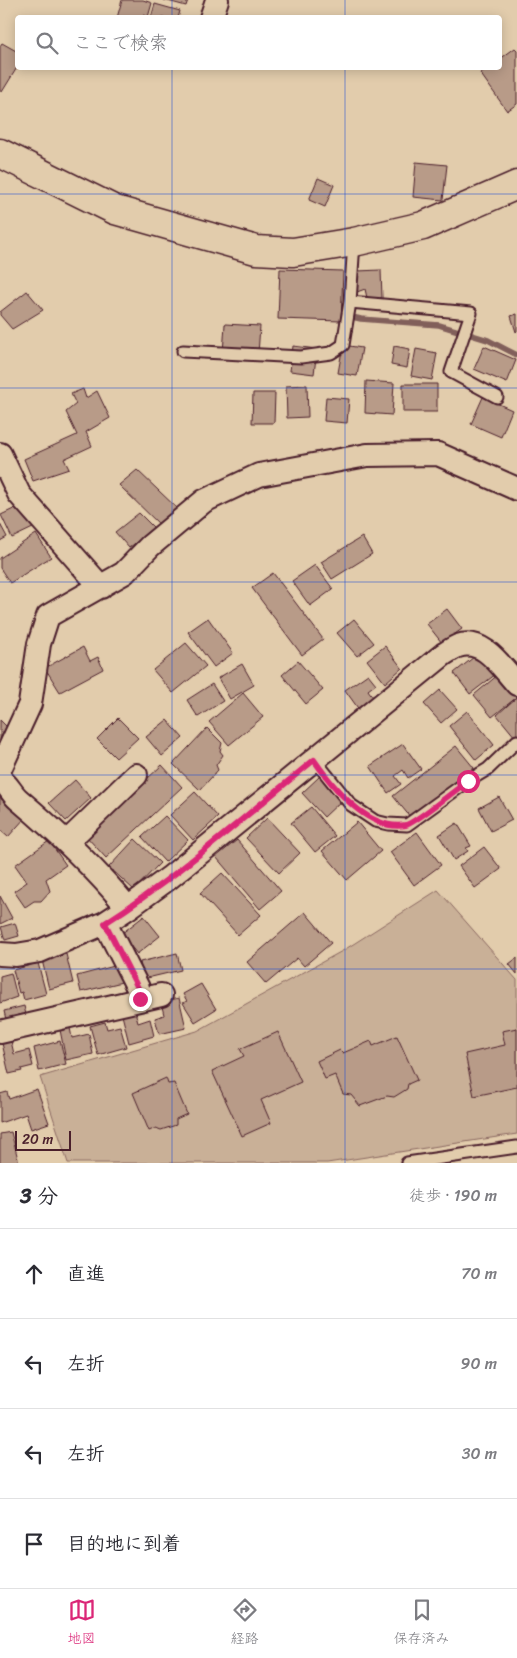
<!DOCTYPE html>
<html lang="ja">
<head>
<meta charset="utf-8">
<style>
  :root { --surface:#fff; --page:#f2f2f3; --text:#2b2b33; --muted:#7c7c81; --line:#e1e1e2; --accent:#db2777 }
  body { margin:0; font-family:Sriracha,"Klee One",sans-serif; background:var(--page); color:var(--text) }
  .scale { position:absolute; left:15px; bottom:12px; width:56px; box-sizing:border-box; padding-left:5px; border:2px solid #4a1f2b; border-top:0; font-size:14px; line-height:18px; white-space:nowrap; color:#4a1f2b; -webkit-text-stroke:4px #e2ccac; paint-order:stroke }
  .stop { position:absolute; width:15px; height:15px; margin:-11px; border:4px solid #db2777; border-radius:50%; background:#fff }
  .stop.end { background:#db2777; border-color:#fff; box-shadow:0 1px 5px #0008 }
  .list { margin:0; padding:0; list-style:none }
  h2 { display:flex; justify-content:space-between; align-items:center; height:65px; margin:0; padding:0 20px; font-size:21px }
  h2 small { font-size:16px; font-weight:400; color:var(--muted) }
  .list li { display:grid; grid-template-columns:32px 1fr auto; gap:15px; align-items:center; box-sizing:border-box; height:90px; padding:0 20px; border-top:1px solid var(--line) }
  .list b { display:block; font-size:19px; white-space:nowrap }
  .list em { font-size:16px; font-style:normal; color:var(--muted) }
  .icon { flex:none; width:28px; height:28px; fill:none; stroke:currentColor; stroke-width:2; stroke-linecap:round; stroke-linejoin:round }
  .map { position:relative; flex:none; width:517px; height:1163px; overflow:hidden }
  .search { position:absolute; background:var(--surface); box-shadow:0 2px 12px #0003; left:15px; right:15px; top:15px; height:55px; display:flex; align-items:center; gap:12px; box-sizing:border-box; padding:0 18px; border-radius:5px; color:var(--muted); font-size:19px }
  .sheet { height:425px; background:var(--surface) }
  nav { display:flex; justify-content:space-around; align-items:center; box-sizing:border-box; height:70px; border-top:1px solid var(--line); background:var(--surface); font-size:14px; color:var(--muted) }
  nav a { display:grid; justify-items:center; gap:2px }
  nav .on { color:var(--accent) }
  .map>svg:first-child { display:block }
  .green { fill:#c9b097; stroke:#8a6861 }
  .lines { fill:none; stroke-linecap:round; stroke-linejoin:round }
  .stream { stroke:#815e5a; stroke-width:5.5 }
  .building { fill:#b89b88; stroke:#4a1f2b }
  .lane-casing { stroke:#4a1f2b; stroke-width:15 }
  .street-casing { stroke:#4a1f2b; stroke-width:26 }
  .secondary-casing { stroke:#4a1f2b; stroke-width:31 }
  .lane { stroke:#e2ccac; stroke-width:11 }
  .street { stroke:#e2ccac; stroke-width:22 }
  .secondary { stroke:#e2ccac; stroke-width:28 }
  .route { stroke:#db2777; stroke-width:6 }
  .grid { fill:none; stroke:#1d4ed8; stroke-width:1; stroke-opacity:0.55 }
</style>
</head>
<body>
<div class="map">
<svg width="517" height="1163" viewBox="0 0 517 1163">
  <rect width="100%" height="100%" fill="#e2ccac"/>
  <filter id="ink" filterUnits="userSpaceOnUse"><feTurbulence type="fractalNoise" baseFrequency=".02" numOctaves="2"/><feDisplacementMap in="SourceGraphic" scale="10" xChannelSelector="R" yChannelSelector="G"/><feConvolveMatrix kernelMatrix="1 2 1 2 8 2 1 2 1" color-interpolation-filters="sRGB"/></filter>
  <g filter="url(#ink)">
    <path class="green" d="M438 890 517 980V1134L327 1163H68L40 1077 197 1031 344 950Z"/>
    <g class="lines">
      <path class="stream" d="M334 313 361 319 439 325 488 340 517 355"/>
    </g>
    <path class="building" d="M122 0H143L152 3 148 17 144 15 143 18H117Z
      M164 0H188L186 6Z
      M155 4 180 11 178 18H151Z
      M2 43 18 52V66L2 92 0 91V46Z
      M515 48 517 50V104L507 111 480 73 488 68H500V59Z
      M416 162 447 165 443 200 413 197Z
      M318 178 334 185 325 207 309 200Z
      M280 269 343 271 341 321 278 319Z
      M381 270 382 298H367L365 289 357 292V271Z
      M27 291 43 310 12 329 0 315V312Z
      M517 314V331L516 332 511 316Z
      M225 324 260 326 258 354 223 353Z
      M343 345 362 348 357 376 338 373Z
      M293 346 317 349 314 374 290 371Z
      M394 346 410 349 407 368 391 365Z
      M484 346 516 360 507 383 474 369Z
      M416 349 437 353 432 380 411 376Z
      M366 381 394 383 392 415 365 413Z
      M403 384H437V412H403Z
      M307 385 308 417 287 418 286 386Z
      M83 389 86 398 97 391 110 418 86 432 92 446 64 459 69 469 33 481 24 459 77 435 66 412 76 404 71 394Z
      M253 393H275L274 423H252Z
      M326 397 349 399 347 423 324 421Z
      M483 397 512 410 501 437 471 424Z
      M137 470 180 511 163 528 119 485Z
      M26 503 37 526 12 538 1 515Z
      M139 513 154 528 129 548 115 532Z
      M0 524 7 537 0 541Z
      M36 534 51 557 10 583 0 568V558Z
      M362 537 372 554 332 579 321 562Z
      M315 565 333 589 310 606 292 581Z
      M273 573 323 639 302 655 252 588Z
      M447 609 462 629 442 643 427 624Z
      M208 618 233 653 214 667 188 632Z
      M354 619 374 643 357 656 337 633Z
      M186 643 206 666 173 693 153 670Z
      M385 646 402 668 385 683 367 660Z
      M83 647 90 661 98 657 103 669 60 692 45 668Z
      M479 653 496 674 470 694 454 673Z
      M298 661 323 690 306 704 282 675Z
      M242 664 254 685 230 699 218 678Z
      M368 674 376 684 368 690 375 700 360 711 345 690Z
      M499 674 517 697 492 717 474 695Z
      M212 684 223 701 198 717 187 700Z
      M440 690 457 709 441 723 424 704Z
      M243 693 263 717 229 745 209 722Z
      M517 697V735L515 737 497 715Z
      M467 711 494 745 476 760 449 726Z
      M118 718 138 738 116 758 97 739Z
      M0 720 10 730 0 741Z
      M167 720 183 738 162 756 146 737Z
      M207 728 222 743 220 751 223 755 216 765 218 770 200 790 173 764Z
      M403 744 421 769 408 778 403 770 395 776 401 784 388 793 370 766Z
      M456 746 474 768 411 818 393 796Z
      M162 765 182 787 106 858 86 836Z
      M320 776 342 800 324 817 302 793Z
      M75 780 91 798 66 821 49 803Z
      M195 792 218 817 193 840 170 815Z
      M0 796 25 818 8 837 0 830Z
      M499 797 512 820 491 831 479 808Z
      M311 807 335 836 315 852 291 823Z
      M165 816 188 840 165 862 142 837Z
      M267 818 300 853 279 873 246 838Z
      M357 822 381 851 347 880 322 851Z
      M457 823 471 846 466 848 468 851 454 860 439 835Z
      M417 832 441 865 414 885 390 852Z
      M135 839 160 863 134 890 109 867Z
      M237 840 281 891 260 909 216 857Z
      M49 841 66 865 46 879 50 891 41 901H34L25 907 14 891 27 882 15 865Z
      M484 847 501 869 475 888 459 866Z
      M222 873 261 915 238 935 200 893Z
      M0 896 12 918 0 924Z
      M305 912 331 943 304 966 297 958 266 984 247 962Z
      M144 916 160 936 137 954 121 934Z
      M15 923 19 936 5 940 1 927Z
      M177 953 181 970 143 979 140 962Z
      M66 954 73 983 49 989 42 960Z
      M517 958V974L509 964Z
      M38 963 46 994 24 1000 22 992 19 993 13 970Z
      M118 965 122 982 81 992 77 976Z
      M11 973 17 997 0 1003V976Z
      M201 984 216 1009 195 1022 183 1003 187 1001 183 994Z
      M179 998 186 1028 159 1034 155 1018 164 1015 161 1002Z
      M24 1006 27 1019 7 1024 4 1011Z
      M135 1011 138 1023 150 1019 154 1036 129 1043 122 1015Z
      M105 1022 107 1029 120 1026 126 1047 98 1055 90 1026Z
      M70 1028 72 1038 89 1034 93 1054 66 1060 60 1030Z
      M517 1028V1087L474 1096 465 1054 505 1045 502 1031Z
      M278 1032 301 1082 261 1100 271 1123 242 1136 212 1071 244 1056 240 1049Z
      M397 1036 417 1080 408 1084 407 1089 394 1097 387 1096 360 1106 351 1095 343 1094 335 1075 325 1079 317 1061 340 1050 343 1053 371 1041 373 1046Z
      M11 1041 14 1054 29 1050 33 1066 21 1069 22 1071 9 1074 2 1043Z
      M60 1041 66 1064 39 1071 34 1048Z
      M166 1078 168 1084 174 1083 187 1114 176 1119V1125L161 1130 156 1128 149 1131 133 1093Z
      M37 1089 49 1123 31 1129 26 1114 0 1123V1094L7 1092 9 1099Z
      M11 1132 19 1163H0V1134Z"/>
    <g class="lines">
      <g class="lane-casing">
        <path id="lane" d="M354 242 350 302 471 313 451 372 497 397
          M183 351 301 357 331 353 343 345 350 302
          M314 759 351 805 375 821 388 824 407 825 468 781 488 769 517 741
          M407 1163 517 1147"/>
      </g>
      <g class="street-casing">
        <path id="street" d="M211 18 217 0
          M0 454 19 494 101 587
          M0 769 30 704 39 644 48 616 124 573 150 546 204 501 259 475 367 455 438 454 517 489
          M0 779C8 784 11 793 18 799 57 832 95 868 128 908
          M67 842 136 775
          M105 923 138 988 140 999
          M0 954 16 955 40 951 105 923 128 908 169 878 444 654C448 652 453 648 458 646 484 637 502 668 517 684
          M0 1032 161 995"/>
      </g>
      <g class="secondary-casing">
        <path id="secondary" d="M0 153 115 210 256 250 293 252 354 242 423 226 517 185"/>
      </g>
      <use href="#lane" class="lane"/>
      <use href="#street" class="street"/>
      <use href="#secondary" class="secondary"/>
    </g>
  </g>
  <g class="lines" filter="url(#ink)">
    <path class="route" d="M140 999 138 988 105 923C179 876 246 815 314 760 332 786 368 832 406 825 414 824 458 788 468 781"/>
  </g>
  <path class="grid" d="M172 0V18M345 0V18M172 68V1163M345 68V1163M0 194H517M0 388H517M0 582H517M0 775H517M0 969H517"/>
</svg>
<div class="scale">20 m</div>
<div class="stop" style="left:468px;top:781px"></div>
<div class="stop end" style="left:140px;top:999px"></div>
<div class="search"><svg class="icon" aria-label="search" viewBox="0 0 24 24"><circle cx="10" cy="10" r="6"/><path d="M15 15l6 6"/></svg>ここで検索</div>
</div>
<section class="sheet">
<h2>3 分<small>徒歩 · 190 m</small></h2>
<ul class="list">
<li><svg class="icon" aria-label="ahead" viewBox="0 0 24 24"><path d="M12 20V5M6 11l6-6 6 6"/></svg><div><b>直進</b></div><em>70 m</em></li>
<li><svg class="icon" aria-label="left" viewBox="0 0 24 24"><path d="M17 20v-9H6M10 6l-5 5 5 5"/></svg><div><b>左折</b></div><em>90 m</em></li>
<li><svg class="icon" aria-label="left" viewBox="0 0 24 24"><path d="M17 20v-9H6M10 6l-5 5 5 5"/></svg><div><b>左折</b></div><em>30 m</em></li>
<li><svg class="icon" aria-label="arrive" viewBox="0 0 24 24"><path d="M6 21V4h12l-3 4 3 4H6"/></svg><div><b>目的地に到着</b></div></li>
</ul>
</section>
<nav>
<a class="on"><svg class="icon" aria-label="map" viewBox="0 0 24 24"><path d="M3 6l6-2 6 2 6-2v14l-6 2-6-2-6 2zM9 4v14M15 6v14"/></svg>地図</a>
<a><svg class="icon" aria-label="directions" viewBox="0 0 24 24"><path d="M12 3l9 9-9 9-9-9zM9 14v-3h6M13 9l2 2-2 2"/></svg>経路</a>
<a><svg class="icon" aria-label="saved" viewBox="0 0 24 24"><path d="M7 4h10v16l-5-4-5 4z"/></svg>保存済み</a>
</nav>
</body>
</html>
